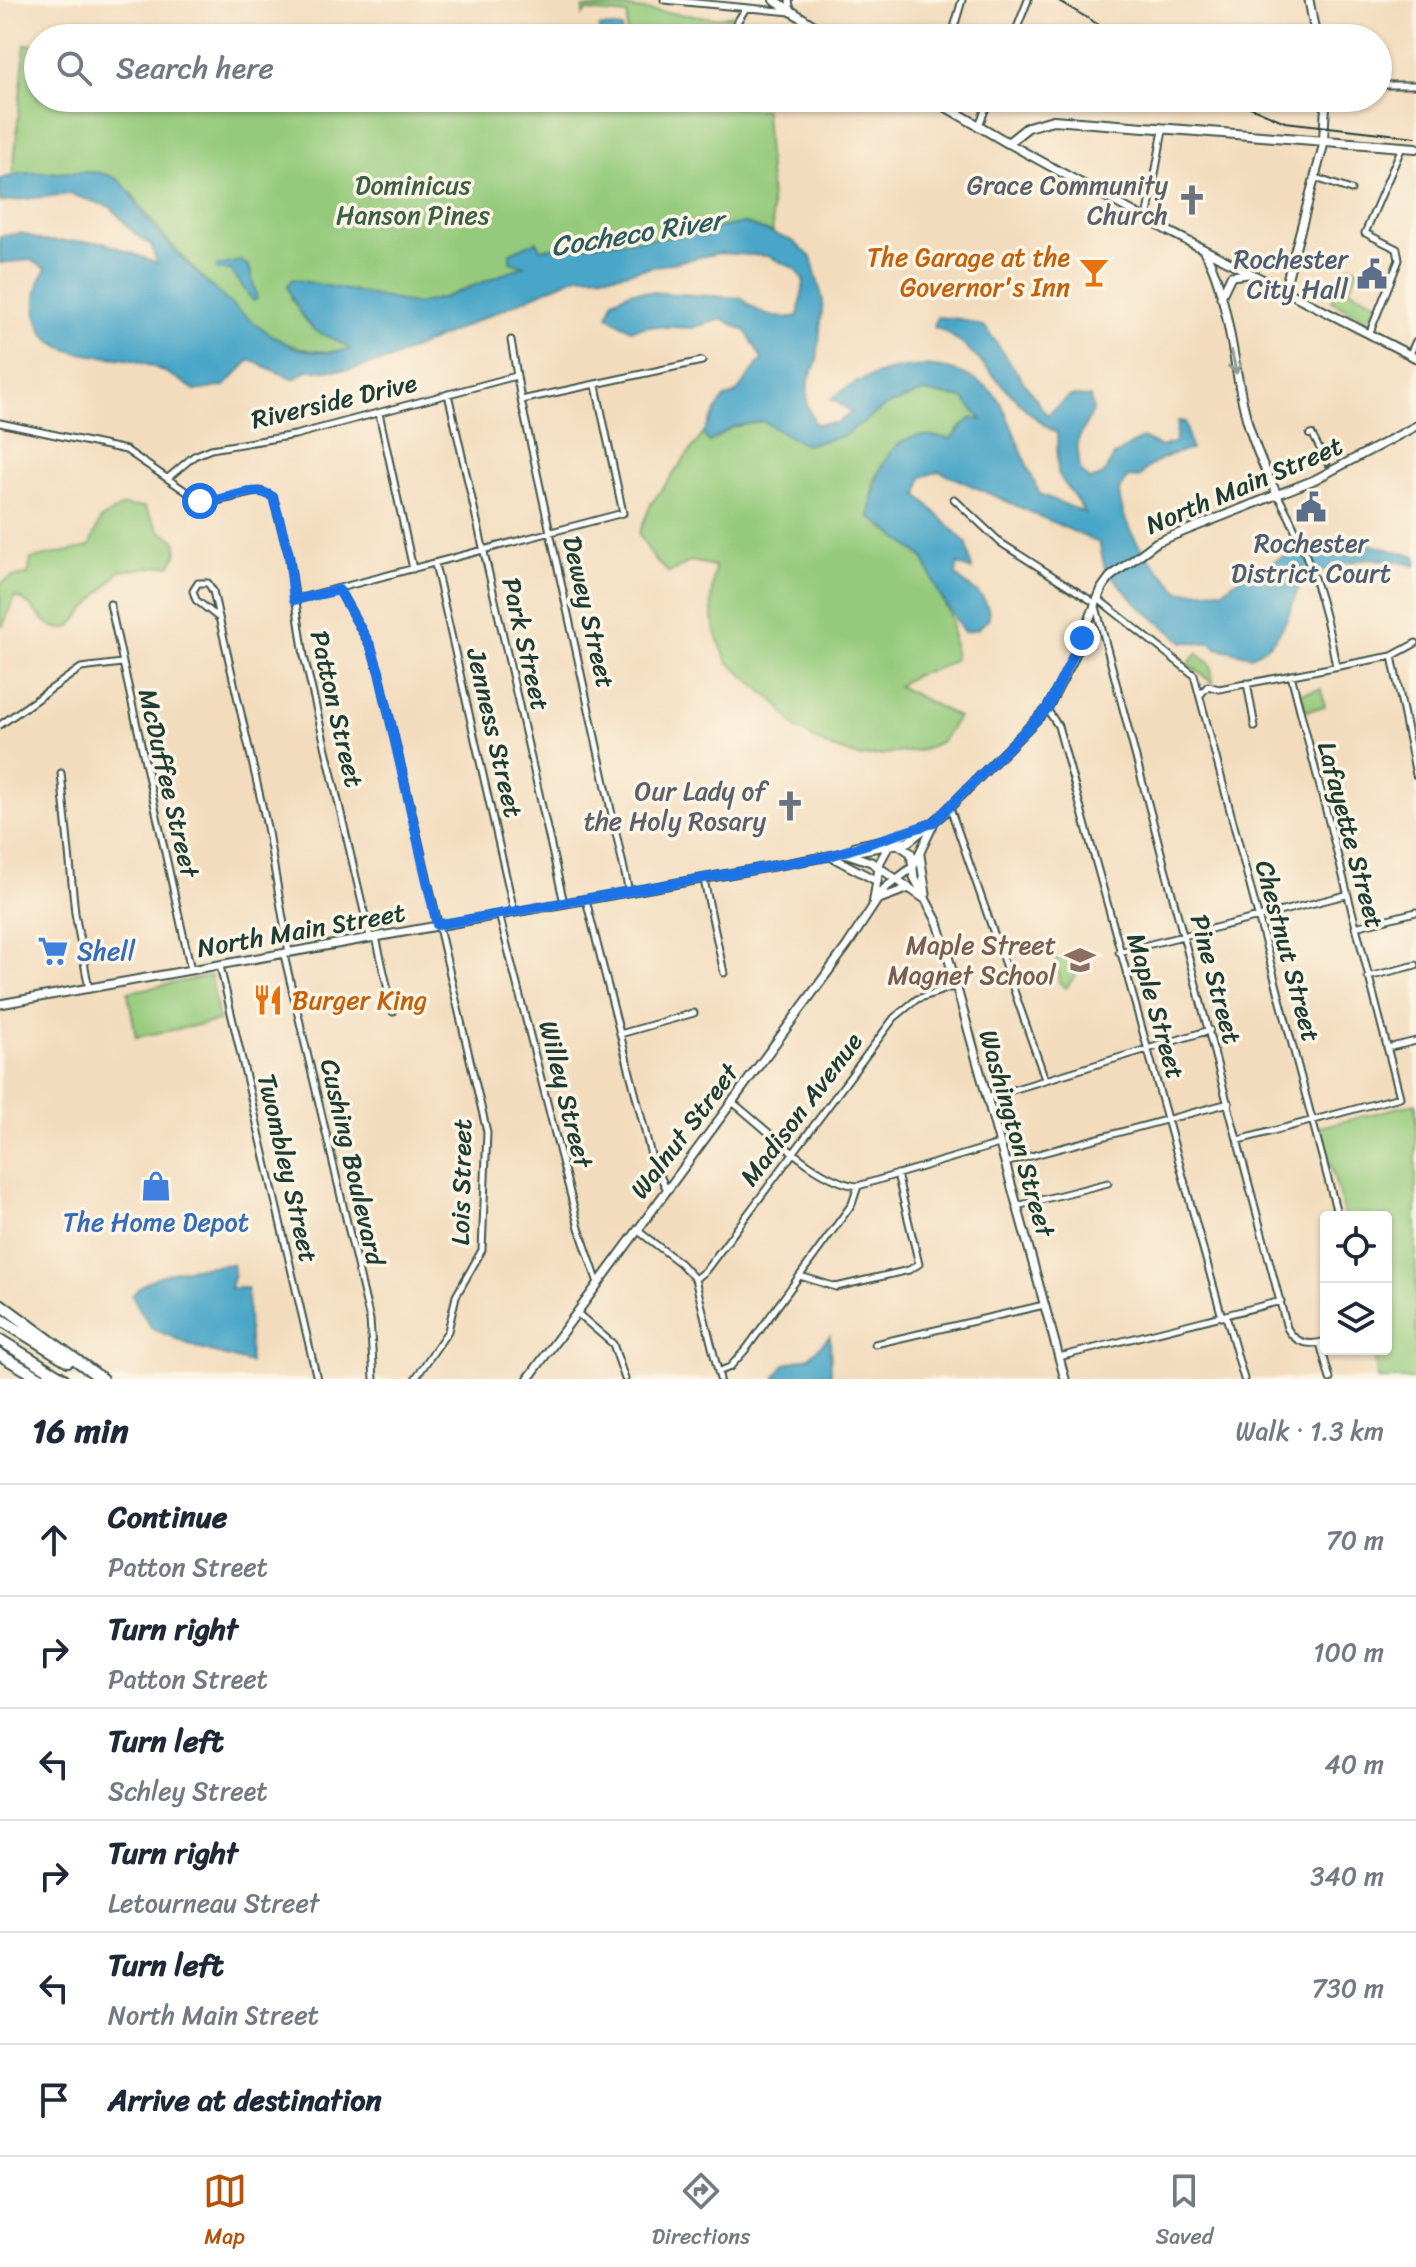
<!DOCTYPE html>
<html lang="en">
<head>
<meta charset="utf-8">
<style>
  :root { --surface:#fff; --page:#f6f6f7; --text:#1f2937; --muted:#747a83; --line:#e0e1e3; --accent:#b45309 }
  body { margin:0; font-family:Sriracha,sans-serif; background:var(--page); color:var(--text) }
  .controls { position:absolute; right:24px; bottom:24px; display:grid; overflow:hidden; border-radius:8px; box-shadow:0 2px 6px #0004 }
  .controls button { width:72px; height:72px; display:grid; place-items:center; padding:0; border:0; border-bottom:2px solid var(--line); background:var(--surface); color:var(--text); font:40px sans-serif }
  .stop { position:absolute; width:24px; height:24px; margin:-18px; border:6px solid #1a73e8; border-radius:50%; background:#fff }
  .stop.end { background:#1a73e8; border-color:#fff; box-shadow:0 2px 8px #0008 }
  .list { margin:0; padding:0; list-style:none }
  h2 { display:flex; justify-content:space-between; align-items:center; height:104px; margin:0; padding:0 32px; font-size:34px }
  h2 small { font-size:26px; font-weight:400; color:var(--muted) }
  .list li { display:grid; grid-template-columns:52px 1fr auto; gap:24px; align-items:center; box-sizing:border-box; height:112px; padding:0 32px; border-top:2px solid var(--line) }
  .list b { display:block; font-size:30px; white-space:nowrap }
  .list p { margin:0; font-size:26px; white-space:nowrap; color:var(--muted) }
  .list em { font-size:26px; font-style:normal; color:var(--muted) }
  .icon { flex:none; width:44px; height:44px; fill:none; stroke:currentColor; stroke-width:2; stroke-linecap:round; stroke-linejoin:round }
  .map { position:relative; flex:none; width:1416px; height:1379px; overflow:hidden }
  .search { position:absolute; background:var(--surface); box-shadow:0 2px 6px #0004; left:24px; right:24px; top:24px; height:88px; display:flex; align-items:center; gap:20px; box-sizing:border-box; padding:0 28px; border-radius:44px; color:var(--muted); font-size:30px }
  .sheet { height:776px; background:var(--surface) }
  nav { display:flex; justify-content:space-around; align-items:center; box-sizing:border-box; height:112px; border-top:2px solid var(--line); background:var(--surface); font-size:22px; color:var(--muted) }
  nav a { display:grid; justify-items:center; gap:4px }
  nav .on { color:var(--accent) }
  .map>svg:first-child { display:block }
  .green { fill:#95ca7b; stroke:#5a8458; stroke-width:2 }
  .water { fill:#4aa6c8; stroke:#34727e; stroke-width:2 }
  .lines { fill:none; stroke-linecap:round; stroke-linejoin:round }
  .pedestrian-casing { stroke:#3f5549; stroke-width:8 }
  .minor-casing { stroke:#3f5549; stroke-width:9 }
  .tertiary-casing { stroke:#3f5549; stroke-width:11 }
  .secondary-casing { stroke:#3f5549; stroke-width:11 }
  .primary-casing { stroke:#3f5549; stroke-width:12 }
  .motorway-casing { stroke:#3f5549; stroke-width:14 }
  .pedestrian { stroke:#fff; stroke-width:4 }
  .minor { stroke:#fff; stroke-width:5 }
  .tertiary { stroke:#fff; stroke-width:7 }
  .secondary { stroke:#fff; stroke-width:7 }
  .primary { stroke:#fff; stroke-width:8 }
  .motorway { stroke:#fff; stroke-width:10 }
  .rail { stroke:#1f3d34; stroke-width:2 }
  .oneway { stroke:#8f9e9a }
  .route { stroke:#1a73e8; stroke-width:10 }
  .labels { text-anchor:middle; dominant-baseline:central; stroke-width:7; stroke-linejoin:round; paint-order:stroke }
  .park-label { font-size:26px; fill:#3c6046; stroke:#fcf5e5 }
  .worship-label { font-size:26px; fill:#5b616d; stroke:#fcf5e5; text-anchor:end }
  .food-label { font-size:26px; fill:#c56008; stroke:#fcf5e5; text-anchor:end }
  .service-label { font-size:26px; fill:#4e5e75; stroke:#fcf5e5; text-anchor:end }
  .street-label { font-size:26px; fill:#1f3d34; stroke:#fcf5e5 }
  .education-label { font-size:26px; fill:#785e54; stroke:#fcf5e5; text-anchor:end }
  .shop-label { font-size:26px; fill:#366cbe; stroke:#fcf5e5; text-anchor:start }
  .water-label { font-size:28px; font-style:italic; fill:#2c5c60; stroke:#fcf5e5 }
</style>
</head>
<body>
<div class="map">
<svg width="1416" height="1379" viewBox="0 0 1416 1379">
  <rect width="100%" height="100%" fill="#fcf5e5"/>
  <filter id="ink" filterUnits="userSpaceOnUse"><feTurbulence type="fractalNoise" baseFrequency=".0125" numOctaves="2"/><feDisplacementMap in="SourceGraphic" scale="16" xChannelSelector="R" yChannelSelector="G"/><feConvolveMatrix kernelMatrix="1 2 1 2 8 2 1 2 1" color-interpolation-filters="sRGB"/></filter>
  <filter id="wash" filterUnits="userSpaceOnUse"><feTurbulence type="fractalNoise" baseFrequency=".006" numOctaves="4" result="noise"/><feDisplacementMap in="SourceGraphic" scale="32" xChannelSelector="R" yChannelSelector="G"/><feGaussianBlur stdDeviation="1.8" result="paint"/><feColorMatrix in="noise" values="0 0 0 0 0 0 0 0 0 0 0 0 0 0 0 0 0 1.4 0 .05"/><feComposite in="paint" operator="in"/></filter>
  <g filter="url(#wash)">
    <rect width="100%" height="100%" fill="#f3dcbd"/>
    <path class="green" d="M583 8H626L714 18 735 15 722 38H626L628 15 586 11 583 15Z
      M25 44 38 45V98H634L765 110 773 233 744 223 670 237 539 249 537 242 526 265 443 298 416 304 375 298 353 290 291 299 315 330 338 339 351 349C330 354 312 352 291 345 246 330 156 234 132 193L13 175Z
      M1350 265 1359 269 1349 289 1377 303 1368 320 1331 301Z
      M923 392 963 397 983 420 960 427 952 439 883 463 874 481 870 517 923 557 951 618 955 659C938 673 914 671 898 686L958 717 942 741 923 750 859 757 827 746 797 729 778 705 728 662 715 633 711 601 715 566 691 561 669 573 654 559 639 534 651 504 703 434 710 442 733 427 762 421 805 445 843 436 886 406Z
      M122 506 144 507 160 531 176 540 177 553 171 565 120 571 70 627C45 636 39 605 15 596L3 626 0 625V584L12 577 28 575 31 559 89 547 101 519Z
      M1197 653 1211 665 1213 683 1188 664Z
      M1321 689 1325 707 1305 711 1301 693Z
      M1090 950 1087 960 1066 988 1059 982 1056 958Z
      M211 976 219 1021 136 1037 128 992Z
      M1416 1103V1379H1378L1373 1349H1386V1217H1345L1320 1127Z"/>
    <path class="water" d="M599 27 622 28 621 38H598Z
      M93 172C129 175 129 197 149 221 180 260 242 319 285 343 304 353 331 355 350 349 340 340 326 338 315 330 303 320 292 300 287 286L293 279 416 304 443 298 524 266 510 262V253L537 241 540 249 670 237 744 223 793 241 811 257 823 300 817 362 808 380 807 405 815 424 837 423 852 412 831 399C875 364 949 350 994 394 1008 408 1027 472 1040 494L1085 513 1058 474 1057 433C1011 408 976 341 934 327L937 317 960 319 985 327 1047 415 1070 396 1090 397 1093 410 1077 442 1080 470 1090 480 1103 475 1114 456 1142 438 1161 447 1175 442 1178 421 1185 422 1191 450C1173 452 1149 462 1139 478L1128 477 1119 491C1122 533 1152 563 1180 592L1224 590 1240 577 1313 543 1349 539 1416 556V566C1368 551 1346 562 1301 580 1290 611 1284 642 1251 656L1217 648 1212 643 1183 642 1136 603 1105 568 1099 543 939 471 922 477 918 495 967 544 972 570 957 564 956 576C971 590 990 595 989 619L977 629 964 632 939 594 923 557 870 517C874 486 881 441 919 436 929 434 942 438 951 439L971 418 982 420 963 398 923 392 886 406 843 436 805 445 762 421 733 427 709 442 703 434 723 399 736 393 762 359 746 331 723 319 691 328 650 326 631 330 608 316 613 300 632 291 741 298C759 314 774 321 798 316L804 282 796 269 768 256 719 253 615 275 578 276 388 360 349 370H308L294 379 250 360 225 386 196 391C178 378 158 367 136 361 102 353 45 361 37 316 34 297 36 286 46 269L31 260 0 263V236L22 233 42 241 103 242 157 263 151 245 134 233 111 207 69 194 0 202V179L22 173Z
      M241 261 249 266 257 299 253 301 231 270H217L216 266Z
      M232 1264 234 1273 230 1288H247L250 1363 200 1349 151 1328 132 1296C152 1268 201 1267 232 1264Z
      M830 1336 831 1379H775L785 1364 809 1357Z"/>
  </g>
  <g filter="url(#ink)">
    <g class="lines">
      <g class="pedestrian-casing">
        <path id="pedestrian" d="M1309 435 1312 434 1327 463"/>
      </g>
      <g class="minor-casing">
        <path id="minor" d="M664 0 791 12 789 0
          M1219 35 1220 38
          M727 38 746 8
          M951 38 962 0
          M1013 38 1028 0
          M1378 85H1416
          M979 125 990 98
          M1316 178 1351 190
          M1147 219 1163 130
          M1370 332 1399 260 1397 249 1365 233 1402 147
          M511 340 521 400 629 892
          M1410 354 1416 341
          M448 394 564 903
          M521 400 702 361
          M379 413 413 569
          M0 423 126 450 200 501H217L260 491 273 497 289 555 304 656 370 937
          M168 478 194 456 211 449 295 435 516 376
          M1278 496C1307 546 1326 609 1336 666
          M954 499 1001 543 1095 603 1287 1328C1296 1344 1309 1346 1326 1341
          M435 564 514 911
          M339 590 371 647 379 672 487 1132 482 1250 456 1296 448 1331 415 1379
          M1097 598 1194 675 1338 1217
          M294 600 623 513 596 386
          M110 604 191 970
          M219 618 196 600 193 591 198 583H208L213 591 267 827 289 953
          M1392 656 1416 775
          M1247 683 1255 727
          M1200 695 1208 686 1219 689 1392 656 1416 643
          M1047 709 1058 726 1222 1317
          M0 725 81 668 122 663
          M61 773 75 913 89 989
          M950 808 1045 1079
          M704 880 724 973
          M586 900 652 1159 666 1188
          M499 914 579 1228 598 1283
          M1355 927 1416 912
          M376 937 393 1012
          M1119 952 1346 895
          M284 955 370 1320 374 1379
          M220 966 317 1379
          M1368 977 1416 965
          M620 1034 694 1013
          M1387 1048 1416 1041
          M986 1098 1210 1030
          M731 1101C765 1127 816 1182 858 1186L999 1144
          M1239 1140 1400 1097 1291 675
          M1005 1163 1229 1103
          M1017 1206 1108 1183
          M637 1230 680 1263 695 1279 720 1379
          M800 1276 836 1287 909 1270 919 1264 897 1174
          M695 1279 706 1270 894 1018 917 999 956 986
          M577 1313 613 1344 625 1379
          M1226 1316 1244 1379
          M1320 1343 1330 1379
          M875 1344 1044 1305
          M1059 1357 1281 1301
          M718 1372 730 1367 747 1348 852 1204 858 1186"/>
      </g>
      <g class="tertiary-casing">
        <path id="tertiary" d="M1309 0 1316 38
          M1284 291 1323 147 1326 98"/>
      </g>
      <g class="secondary-casing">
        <path id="secondary" d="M1008 143 1168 231 1416 358
          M1203 250C1226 281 1234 368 1244 408 1251 439 1263 467 1278 496
          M1221 297 1231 276 1249 274
          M899 845 911 853 914 877 938 923 946 949 1065 1379
          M855 846 898 837 931 824
          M845 853 871 862 925 899
          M920 855 926 894
          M830 856 877 881
          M879 899 909 888
          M873 905 880 862 887 849
          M0 1004 908 842 941 816 1047 709 1073 660 1102 588 1110 577 1157 542 1314 480 1416 426
          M528 1379 847 946 885 888 913 867 933 825"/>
      </g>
      <g class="primary-casing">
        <path id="primary" d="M774 0 833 38
          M931 98 1008 143 1028 127 1053 120 1416 148"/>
      </g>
      <g class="motorway-casing">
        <path id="motorway" d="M0 1304 102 1379
          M0 1319 68 1361
          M0 1340 64 1379
          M0 1355 42 1379"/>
      </g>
      <use href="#pedestrian" class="pedestrian"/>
      <use href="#minor" class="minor"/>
      <use href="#tertiary" class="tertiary"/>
      <use href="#secondary" class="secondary"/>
      <use href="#primary" class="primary"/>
      <use href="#motorway" class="motorway"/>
      <path class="rail" d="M1057 0 1121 38
        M1229 98 1285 122 1416 137"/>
    </g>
    <defs><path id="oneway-shaft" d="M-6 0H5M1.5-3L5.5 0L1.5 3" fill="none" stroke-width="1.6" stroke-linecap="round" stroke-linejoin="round" transform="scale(2)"/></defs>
    <use class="oneway" href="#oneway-shaft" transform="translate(1234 362) rotate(78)"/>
  </g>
  <g class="lines" filter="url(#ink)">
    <path class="route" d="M200 501C224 504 252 482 273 497L289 555 294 600 339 590 371 647 379 672 437 925 830 856 933 823 1047 709 1082 638"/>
  </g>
  <defs>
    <g id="church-bare" transform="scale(2.4)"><path d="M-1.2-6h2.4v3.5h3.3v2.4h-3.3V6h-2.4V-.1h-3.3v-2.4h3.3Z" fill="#6b7280" stroke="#fcf5e5" stroke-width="2.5" paint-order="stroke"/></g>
    <g id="bar-bare" transform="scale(2.4)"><path d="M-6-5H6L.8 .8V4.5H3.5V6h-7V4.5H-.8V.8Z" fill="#e8710a" stroke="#fcf5e5" stroke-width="2.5" paint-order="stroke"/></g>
    <g id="civic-bare" transform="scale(2.4)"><path d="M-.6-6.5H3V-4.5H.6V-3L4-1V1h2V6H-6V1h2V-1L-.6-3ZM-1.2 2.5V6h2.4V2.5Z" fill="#5c6f8a" stroke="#fcf5e5" stroke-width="2.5" paint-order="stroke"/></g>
    <g id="supermarket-bare" transform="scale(2.4)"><path d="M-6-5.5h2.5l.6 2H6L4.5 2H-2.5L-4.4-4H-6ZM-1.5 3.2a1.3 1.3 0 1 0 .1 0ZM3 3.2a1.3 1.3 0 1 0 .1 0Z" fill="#3f7fe0" stroke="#fcf5e5" stroke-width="2.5" paint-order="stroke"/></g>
    <g id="school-bare" transform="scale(2.4)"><path d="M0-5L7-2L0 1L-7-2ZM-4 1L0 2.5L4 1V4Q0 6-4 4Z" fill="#8d6e63" stroke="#fcf5e5" stroke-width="2.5" paint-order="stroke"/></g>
    <g id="restaurant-bare" transform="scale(2.4)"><path d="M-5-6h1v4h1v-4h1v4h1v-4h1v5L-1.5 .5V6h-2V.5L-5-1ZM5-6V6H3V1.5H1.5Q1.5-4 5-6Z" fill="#e8710a" stroke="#fcf5e5" stroke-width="2.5" paint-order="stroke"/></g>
    <g id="shop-bare" transform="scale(2.4)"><path d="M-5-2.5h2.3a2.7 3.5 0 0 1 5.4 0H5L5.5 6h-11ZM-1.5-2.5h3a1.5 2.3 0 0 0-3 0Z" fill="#3f7fe0" stroke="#fcf5e5" stroke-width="2.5" paint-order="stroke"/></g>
  </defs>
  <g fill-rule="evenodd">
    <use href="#church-bare" x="1192" y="200"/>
    <use href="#bar-bare" x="1094" y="272"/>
    <use href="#civic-bare" x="1372" y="274"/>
    <use href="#civic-bare" x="1311" y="507"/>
    <use href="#church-bare" x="790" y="806"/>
    <use href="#supermarket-bare" x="53" y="951"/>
    <use href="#school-bare" x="1080" y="960"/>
    <use href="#restaurant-bare" x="268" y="1000"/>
    <use href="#shop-bare" x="156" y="1186"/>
  </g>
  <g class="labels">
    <g class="park-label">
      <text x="413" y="185">Dominicus<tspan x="413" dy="30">Hanson Pines</tspan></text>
    </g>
    <g class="worship-label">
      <text x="1168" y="185">Grace Community<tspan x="1168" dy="30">Church</tspan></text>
      <text x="766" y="791">Our Lady of<tspan x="766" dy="30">the Holy Rosary</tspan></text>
    </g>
    <g class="food-label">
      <text x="1070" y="257">The Garage at the<tspan x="1070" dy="30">Governor's Inn</tspan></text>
      <text x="292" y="1000" text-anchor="start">Burger King</text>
    </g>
    <g class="service-label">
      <text x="1348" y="259">Rochester<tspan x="1348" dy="30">City Hall</tspan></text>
      <text x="1311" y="543" text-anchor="middle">Rochester<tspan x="1311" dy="30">District Court</tspan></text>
    </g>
    <g class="street-label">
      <text transform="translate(334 401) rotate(-13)">Riverside Drive</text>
      <text transform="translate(1244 485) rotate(-23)">North Main Street</text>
      <text transform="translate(589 612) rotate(77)">Dewey Street</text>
      <text transform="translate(526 644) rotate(77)">Park Street</text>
      <text transform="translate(337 709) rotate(77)">Patton Street</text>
      <text transform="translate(495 733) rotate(77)">Jenness Street</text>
      <text transform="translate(169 783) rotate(77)">McDuffee Street</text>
      <text transform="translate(1351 835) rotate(75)">Lafayette Street</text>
      <text transform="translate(301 930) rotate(-10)">North Main Street</text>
      <text transform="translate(1288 951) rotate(75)">Chestnut Street</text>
      <text transform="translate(1216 979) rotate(75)">Pine Street</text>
      <text transform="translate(1156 1006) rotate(74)">Maple Street</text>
      <text transform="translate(566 1094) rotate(76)">Willey Street</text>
      <text transform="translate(801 1109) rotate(-53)">Madison Avenue</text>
      <text transform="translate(684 1131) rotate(-53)">Walnut Street</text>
      <text transform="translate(1017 1133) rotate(74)">Washington Street</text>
      <text transform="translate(353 1162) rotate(77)">Cushing Boulevard</text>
      <text transform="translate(288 1168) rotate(77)">Twombley Street</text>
      <text transform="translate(461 1182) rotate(-89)">Lois Street</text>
    </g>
    <g class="education-label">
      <text x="1056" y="945">Maple Street<tspan x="1056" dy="30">Magnet School</tspan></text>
    </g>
    <g class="shop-label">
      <text x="77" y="951">Shell</text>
      <text x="156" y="1222" text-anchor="middle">The Home Depot</text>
    </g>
    <g class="water-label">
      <text transform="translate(637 233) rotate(-9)">Cocheco River</text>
    </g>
  </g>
</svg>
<div class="controls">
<button><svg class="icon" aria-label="locate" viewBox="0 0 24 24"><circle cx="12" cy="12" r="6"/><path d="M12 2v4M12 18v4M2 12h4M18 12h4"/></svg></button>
<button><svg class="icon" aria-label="layers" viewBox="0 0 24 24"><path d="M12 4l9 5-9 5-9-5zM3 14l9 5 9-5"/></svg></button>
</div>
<div class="stop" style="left:200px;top:501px"></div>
<div class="stop end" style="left:1082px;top:638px"></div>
<div class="search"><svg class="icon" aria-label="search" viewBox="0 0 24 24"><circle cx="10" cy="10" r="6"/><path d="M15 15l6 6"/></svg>Search here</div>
</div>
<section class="sheet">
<h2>16 min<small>Walk · 1.3 km</small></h2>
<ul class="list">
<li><svg class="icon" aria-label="ahead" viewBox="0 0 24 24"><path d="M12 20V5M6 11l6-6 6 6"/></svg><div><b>Continue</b><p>Patton Street</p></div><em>70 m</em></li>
<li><svg class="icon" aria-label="right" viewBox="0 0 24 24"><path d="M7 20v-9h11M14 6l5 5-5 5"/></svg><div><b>Turn right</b><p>Patton Street</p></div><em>100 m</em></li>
<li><svg class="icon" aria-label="left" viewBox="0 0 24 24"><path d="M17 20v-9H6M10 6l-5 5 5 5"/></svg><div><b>Turn left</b><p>Schley Street</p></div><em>40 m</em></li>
<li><svg class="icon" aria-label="right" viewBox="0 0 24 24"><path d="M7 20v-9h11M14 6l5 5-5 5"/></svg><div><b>Turn right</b><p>Letourneau Street</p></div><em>340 m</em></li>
<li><svg class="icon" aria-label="left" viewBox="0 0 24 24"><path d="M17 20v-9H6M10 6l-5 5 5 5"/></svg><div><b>Turn left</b><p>North Main Street</p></div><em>730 m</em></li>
<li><svg class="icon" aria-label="arrive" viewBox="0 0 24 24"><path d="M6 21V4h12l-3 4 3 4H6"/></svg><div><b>Arrive at destination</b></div></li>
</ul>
</section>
<nav>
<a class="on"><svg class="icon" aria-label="map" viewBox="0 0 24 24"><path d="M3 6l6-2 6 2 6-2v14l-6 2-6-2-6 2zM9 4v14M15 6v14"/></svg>Map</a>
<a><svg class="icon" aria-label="directions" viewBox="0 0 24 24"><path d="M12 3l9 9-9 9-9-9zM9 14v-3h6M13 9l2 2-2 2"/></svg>Directions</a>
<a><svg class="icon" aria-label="saved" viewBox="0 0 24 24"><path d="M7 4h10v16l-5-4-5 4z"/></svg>Saved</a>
</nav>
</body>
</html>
